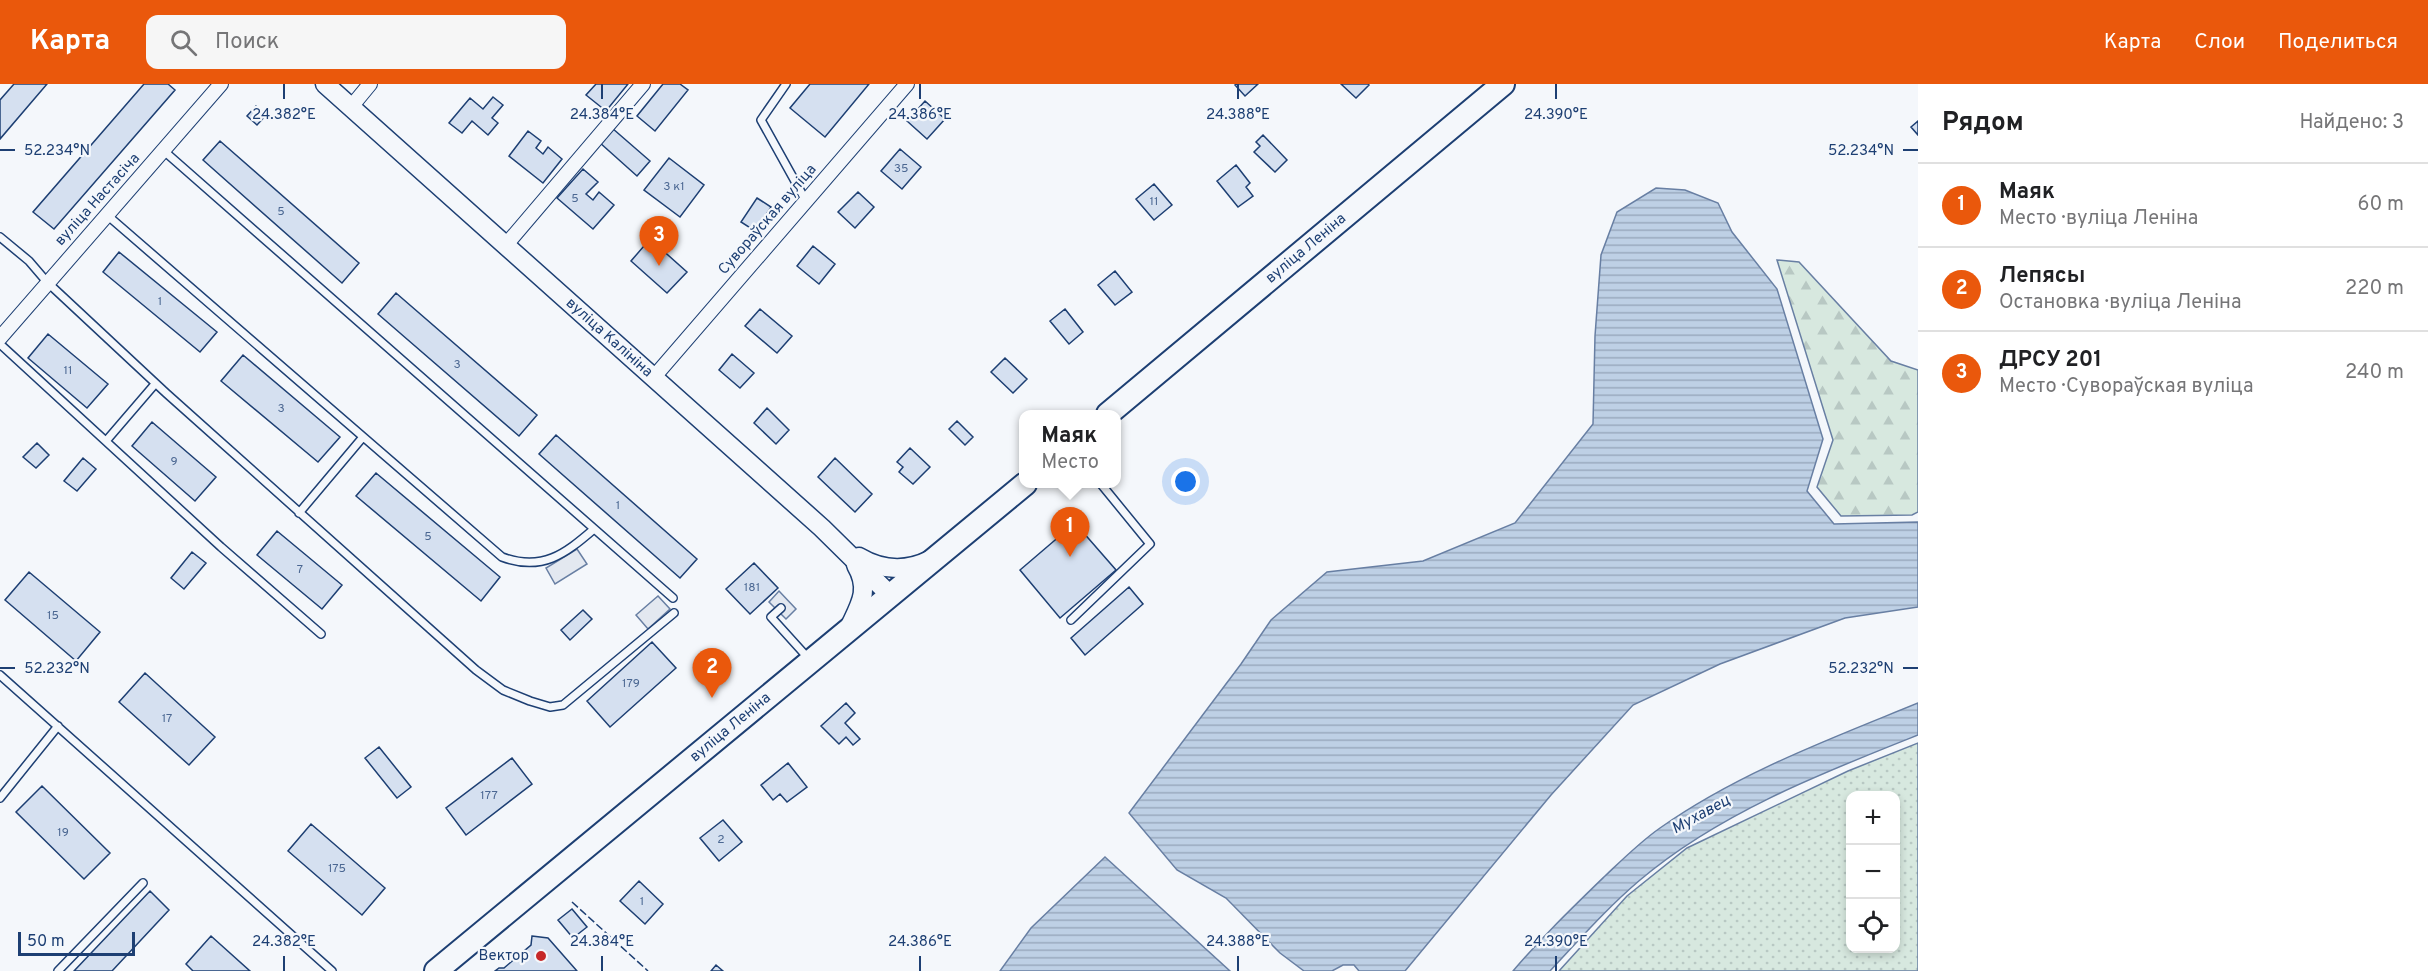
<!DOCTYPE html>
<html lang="ru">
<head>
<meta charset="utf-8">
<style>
  :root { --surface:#fff; --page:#f6f6f6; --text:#202124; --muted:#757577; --line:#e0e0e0; --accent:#ea580c }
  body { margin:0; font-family:Overpass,sans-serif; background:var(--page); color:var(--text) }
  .controls { position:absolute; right:18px; bottom:18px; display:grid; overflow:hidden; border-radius:12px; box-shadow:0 3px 9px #0003 }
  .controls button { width:54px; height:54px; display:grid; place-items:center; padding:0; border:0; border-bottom:2px solid var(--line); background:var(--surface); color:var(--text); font:30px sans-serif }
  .scale { position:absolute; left:18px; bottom:15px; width:117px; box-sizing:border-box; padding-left:6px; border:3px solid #1d3f73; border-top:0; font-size:16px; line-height:21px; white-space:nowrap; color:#1d3f73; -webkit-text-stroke:4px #f4f7fb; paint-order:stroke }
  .you { position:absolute; left:1186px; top:398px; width:21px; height:21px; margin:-15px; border:4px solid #fff; border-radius:50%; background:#1a73e8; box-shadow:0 0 0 9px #1a73e833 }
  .badge { display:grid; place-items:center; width:39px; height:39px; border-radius:50%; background:var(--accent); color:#fff; font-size:20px; font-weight:700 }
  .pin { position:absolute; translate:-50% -50px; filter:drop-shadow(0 2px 3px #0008) }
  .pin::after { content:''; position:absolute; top:32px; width:21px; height:18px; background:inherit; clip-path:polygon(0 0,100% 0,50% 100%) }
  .popup { position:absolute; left:1019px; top:326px; width:102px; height:78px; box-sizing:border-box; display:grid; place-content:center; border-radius:12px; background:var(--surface); filter:drop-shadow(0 2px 4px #0005); font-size:20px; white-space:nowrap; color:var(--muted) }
  .popup b { font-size:22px; color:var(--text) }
  .popup::after { content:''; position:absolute; left:50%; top:100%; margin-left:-12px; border:12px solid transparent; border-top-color:var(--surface) }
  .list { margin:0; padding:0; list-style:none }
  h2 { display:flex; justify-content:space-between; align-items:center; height:78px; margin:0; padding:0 24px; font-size:26px }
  h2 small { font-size:20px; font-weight:400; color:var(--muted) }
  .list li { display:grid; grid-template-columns:39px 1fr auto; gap:18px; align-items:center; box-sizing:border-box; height:84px; padding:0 24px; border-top:2px solid var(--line) }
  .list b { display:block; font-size:22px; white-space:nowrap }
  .list p { margin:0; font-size:20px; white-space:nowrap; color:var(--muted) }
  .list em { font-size:20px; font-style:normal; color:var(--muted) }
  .icon { flex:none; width:33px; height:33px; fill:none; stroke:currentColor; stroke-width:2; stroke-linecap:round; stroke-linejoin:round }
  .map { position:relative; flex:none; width:1918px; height:887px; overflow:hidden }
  header { display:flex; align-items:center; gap:36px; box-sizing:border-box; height:84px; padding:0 30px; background:var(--accent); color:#fff }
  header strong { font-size:28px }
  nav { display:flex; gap:33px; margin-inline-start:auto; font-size:21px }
  .search { width:420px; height:54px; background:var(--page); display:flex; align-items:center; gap:15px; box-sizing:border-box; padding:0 21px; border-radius:12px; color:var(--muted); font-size:22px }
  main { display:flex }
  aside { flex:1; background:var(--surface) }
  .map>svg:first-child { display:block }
  .grass { fill:url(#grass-dots); stroke:#687fa3; stroke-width:1.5; fill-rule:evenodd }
  .forest { fill:url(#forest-firs); stroke:#687fa3; stroke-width:1.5 }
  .parking { fill:#e3e8f0; stroke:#687fa3; stroke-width:1.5 }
  .water { fill:url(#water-rules); stroke:#687fa3; stroke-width:1.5 }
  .building { fill:#d5e0f0; stroke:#1d3f73; stroke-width:1.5 }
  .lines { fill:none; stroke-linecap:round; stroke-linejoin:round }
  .service-casing { stroke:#1d3f73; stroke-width:10 }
  .minor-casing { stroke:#1d3f73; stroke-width:16 }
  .tertiary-casing { stroke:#1d3f73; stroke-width:21 }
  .primary-casing { stroke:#1d3f73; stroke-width:26 }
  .service { stroke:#f4f7fb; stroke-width:7 }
  .minor { stroke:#f4f7fb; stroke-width:14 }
  .tertiary { stroke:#f4f7fb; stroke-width:18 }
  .primary { stroke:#f4f7fb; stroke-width:22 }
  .fence { stroke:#1d3f73; stroke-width:1.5; stroke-dasharray:8 3; stroke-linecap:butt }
  .ticks { fill:none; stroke:#1d3f73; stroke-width:2 }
  .poi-dot { fill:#c62828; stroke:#f4f7fb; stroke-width:2 }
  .labels { text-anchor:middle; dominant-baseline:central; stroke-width:4.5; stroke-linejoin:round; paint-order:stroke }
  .number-label { font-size:12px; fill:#4b6792 }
  .street-label { font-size:15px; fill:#1d3f73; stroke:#f4f7fb }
  .poi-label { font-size:15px; fill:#1d3f73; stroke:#f4f7fb; text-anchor:end }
  .water-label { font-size:16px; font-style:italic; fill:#1d3f73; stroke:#f4f7fb }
  .ticks-label { font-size:15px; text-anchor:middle; fill:#1d3f73; stroke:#f4f7fb; stroke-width:4.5; stroke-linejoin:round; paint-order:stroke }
</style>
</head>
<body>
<header>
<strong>Карта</strong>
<div class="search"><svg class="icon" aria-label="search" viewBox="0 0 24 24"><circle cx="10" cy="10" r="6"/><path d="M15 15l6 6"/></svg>Поиск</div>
<nav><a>Карта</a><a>Слои</a><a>Поделиться</a></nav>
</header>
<main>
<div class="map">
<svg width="1918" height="887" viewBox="0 0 1918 887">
  <defs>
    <pattern id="grass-dots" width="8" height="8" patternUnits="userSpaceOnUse" patternTransform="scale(1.5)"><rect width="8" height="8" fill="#d7e8df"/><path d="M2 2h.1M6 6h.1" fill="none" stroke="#b8c8c3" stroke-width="1.8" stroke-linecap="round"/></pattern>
    <pattern id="forest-firs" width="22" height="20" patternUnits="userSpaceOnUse" patternTransform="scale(1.5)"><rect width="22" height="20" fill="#d7e8df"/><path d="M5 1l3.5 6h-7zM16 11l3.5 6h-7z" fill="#b8c8c3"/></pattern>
    <pattern id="water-rules" width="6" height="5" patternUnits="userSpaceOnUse" patternTransform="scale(1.5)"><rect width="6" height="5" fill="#bed0e5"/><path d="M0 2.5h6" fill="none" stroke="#9aaabe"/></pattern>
  </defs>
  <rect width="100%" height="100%" fill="#f4f7fb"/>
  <path class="grass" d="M1918 659V887H1559L1627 812 1687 764 1848 687ZM1850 712H1896V864H1850Z"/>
  <path class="forest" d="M1777 176 1799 178 1891 277 1918 286V428L1912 431 1841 432 1817 403 1833 356Z"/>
  <path class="parking" d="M577 465 587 480 555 500 546 484Z
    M779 507 796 525 786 535 769 518Z
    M658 512 670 525 648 545 636 531Z"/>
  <path class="water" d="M1656 104 1685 106 1718 119 1732 148 1777 205 1823 355 1807 407 1834 440 1918 438V523L1845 534 1720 580 1633 621 1551 711 1405 887H1359L1354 881H1343L1332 887H1304L1280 869 1226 814 1177 786 1129 729 1241 580 1271 536 1327 488 1423 477 1515 439 1593 340 1595 252 1601 171 1617 128Z
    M1918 619V651C1822 689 1719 729 1640 796 1608 823 1579 856 1550 887H1513C1543 852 1572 824 1605 792 1623 775 1640 758 1660 744 1738 689 1830 655 1918 619Z
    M1105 773 1230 887H1000L1031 844Z"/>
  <path class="building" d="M14 0H47L0 55V16Z
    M144 0H168L175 6 54 145 33 128Z
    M596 0H628L606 27 586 11Z
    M663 0H680L688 6 655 47 637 32Z
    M810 0H869L825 53 790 24Z
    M1237 0H1258L1245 12 1235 1Z
    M1341 0H1368L1369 1 1356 14Z
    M493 13 503 21 492 34 498 39 488 51 472 37 462 49 449 39 470 14 483 25Z
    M925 17 945 35 927 55 907 37Z
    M256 22 266 31 257 41 247 32Z
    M1918 37V51L1911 43Z
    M612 44 650 77 637 92 599 58Z
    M528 47 541 57 536 64 543 70 548 63 562 75 543 99 509 72Z
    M1263 51 1287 76 1275 88 1254 68 1260 62 1256 58Z
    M220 57 359 179 342 199 203 76Z
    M900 65 921 83 902 105 881 87Z
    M669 74 704 101 680 133 644 106Z
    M1236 81 1250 99 1246 103 1253 112 1238 123 1217 97Z
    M583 85 598 98 586 110 593 116 599 108 614 121 593 145 557 114Z
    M1154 100 1172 121 1154 136 1136 115Z
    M858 108 874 123 855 144 838 128Z
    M757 114 771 123 755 147 741 138Z
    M650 155 687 188 667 209 631 177Z
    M813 162 835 180 819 200 797 182Z
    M119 168 217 248 200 268 103 188Z
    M1115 187 1132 208 1115 221 1098 201Z
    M396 209 537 331 519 352 378 230Z
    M760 225 792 252 777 269 745 242Z
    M1065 225 1083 248 1069 260 1050 237Z
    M48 250 108 300 87 324 28 274Z
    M732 270 754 289 740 304 719 286Z
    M243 271 340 353 318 378 221 297Z
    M1005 274 1027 295 1013 309 991 288Z
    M767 324 789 346 776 360 754 339Z
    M957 337 973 353 965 361 949 345Z
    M152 338 216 393 195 417 132 362Z
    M556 351 697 475 680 494 539 370Z
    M37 359 49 371 36 384 23 373Z
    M910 364 930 383 913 400 899 388 903 383 897 378Z
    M83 374 96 385 77 407 64 397Z
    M835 374 872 410 855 428 818 393Z
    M376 389 500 493 481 517 356 412Z
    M1075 439 1116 486 1060 534 1020 486Z
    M277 447 342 501 322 525 257 471Z
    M192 468 206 479 184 505 171 494Z
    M754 479 778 504 750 530 726 505Z
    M29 488 100 548 76 577 5 516Z
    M1129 503 1143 520 1085 571 1071 554Z
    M583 526 592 535 570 556 561 546Z
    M652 558 676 584 610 643 587 617Z
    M145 589 215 653 189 681 119 618Z
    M846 619 855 629 845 639 860 655 853 661 846 653 839 660 821 642Z
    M379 663 411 703 397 714 365 674Z
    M512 674 532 700 466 751 446 724Z
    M788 679 807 703 787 718 780 710 773 716 761 701Z
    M42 702 110 769 84 795 16 728Z
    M723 736 742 758 719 777 700 754Z
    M311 740 385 804 362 831 288 767Z
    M639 797 663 820 645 840 620 817Z
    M150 807 169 826 112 887H74Z
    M572 825 587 843 573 854 558 836Z
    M211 852 250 887H193L186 880Z
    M532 852 548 854 577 887H495L499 884H504L531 861Z
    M716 881 723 887H711Z"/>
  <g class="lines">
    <g class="service-casing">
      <path id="service" d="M786 0 761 36 806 117
        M164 67 673 514
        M107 131 502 473C542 488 565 470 594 445
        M0 153 29 177 47 198 166 309 476 586 503 606 530 617 550 623 563 621 674 529
        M0 260 221 463 321 550
        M106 357 155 300
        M299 429 363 353
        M781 524 771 533 809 575
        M1071 536 1150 460 1101 400
        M0 591 332 887
        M0 714 58 642
        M58 887 143 799"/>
    </g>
    <g class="minor-casing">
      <path id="minor" d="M351 23 370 0
        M505 162 643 0
        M0 254 221 0
        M654 293 907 0"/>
    </g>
    <g class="tertiary-casing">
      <g id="tertiary">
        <path id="s1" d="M325 0 822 444 890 511"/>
        <path d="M859 473C881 486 906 488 930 476"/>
        <path d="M850 542C861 519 870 505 856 481"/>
      </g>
    </g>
    <g class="primary-casing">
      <g id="primary">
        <path id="s2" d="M1108 330 1503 0"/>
        <path id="s3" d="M436 887 1025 400"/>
      </g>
    </g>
    <use href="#service" class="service"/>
    <use href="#minor" class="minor"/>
    <use href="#tertiary" class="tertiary"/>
    <use href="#primary" class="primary"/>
    <path class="fence" d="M572 818 648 887"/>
  </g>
  <path class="ticks" d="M284 0V15M602 0V15M920 0V15M1238 0V15M1556 0V15M0 66H15M1903 66H1918M0 584H15M1903 584H1918M284 872V887M602 872V887M920 872V887M1238 872V887M1556 872V887"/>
  <circle class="poi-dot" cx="541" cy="872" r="6"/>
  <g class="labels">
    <g class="number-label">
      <text x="901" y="85">35</text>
      <text x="674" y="103">3 к1</text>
      <text x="575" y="115">5</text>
      <text x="1154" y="118">11</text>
      <text x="281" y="128">5</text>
      <text x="160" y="218">1</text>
      <text x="457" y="281">3</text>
      <text x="68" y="287">11</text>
      <text x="281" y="325">3</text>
      <text x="174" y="378">9</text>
      <text x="618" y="422">1</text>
      <text x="428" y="453">5</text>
      <text x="300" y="486">7</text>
      <text x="752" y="504">181</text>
      <text x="53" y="532">15</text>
      <text x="631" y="600">179</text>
      <text x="167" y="635">17</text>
      <text x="489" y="712">177</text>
      <text x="63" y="749">19</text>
      <text x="721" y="756">2</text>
      <text x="337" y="785">175</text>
      <text x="642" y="818">1</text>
    </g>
    <g class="street-label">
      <text transform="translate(98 116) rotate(-48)">вуліца Настасіча</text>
      <text transform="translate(768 136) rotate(-49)">Сувораўская вуліца</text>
      <text stroke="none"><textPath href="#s2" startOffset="258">вуліца Леніна</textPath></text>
      <text stroke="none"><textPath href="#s1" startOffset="381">вуліца Калініна</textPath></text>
      <text stroke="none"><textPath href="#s3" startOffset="382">вуліца Леніна</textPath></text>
    </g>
    <g class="poi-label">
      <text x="529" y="872">Вектор</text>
    </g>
    <g class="water-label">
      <text transform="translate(1701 731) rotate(-29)">Мухавец</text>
    </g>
  </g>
  <g class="ticks-label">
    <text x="284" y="35">24.382°E</text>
    <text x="602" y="35">24.384°E</text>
    <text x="920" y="35">24.386°E</text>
    <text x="1238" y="35">24.388°E</text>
    <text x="1556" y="35">24.390°E</text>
    <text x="57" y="71">52.234°N</text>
    <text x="1861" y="71">52.234°N</text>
    <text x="57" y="589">52.232°N</text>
    <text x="1861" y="589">52.232°N</text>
    <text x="284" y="862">24.382°E</text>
    <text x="602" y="862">24.384°E</text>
    <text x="920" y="862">24.386°E</text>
    <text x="1238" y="862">24.388°E</text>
    <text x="1556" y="862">24.390°E</text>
  </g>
</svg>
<div class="controls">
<button>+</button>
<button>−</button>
<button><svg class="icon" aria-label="locate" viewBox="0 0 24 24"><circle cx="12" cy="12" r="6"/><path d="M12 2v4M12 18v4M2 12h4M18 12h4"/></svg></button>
</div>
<div class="scale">50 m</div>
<div class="you"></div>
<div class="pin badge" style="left:1070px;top:473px">1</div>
<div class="popup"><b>Маяк</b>Место</div>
<div class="pin badge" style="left:712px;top:614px">2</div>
<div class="pin badge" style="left:659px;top:182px">3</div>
</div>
<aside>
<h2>Рядом<small>Найдено: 3</small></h2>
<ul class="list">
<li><span class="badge">1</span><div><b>Маяк</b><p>Место · вуліца Леніна</p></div><em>60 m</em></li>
<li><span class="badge">2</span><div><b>Лепясы</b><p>Остановка · вуліца Леніна</p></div><em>220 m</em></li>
<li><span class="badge">3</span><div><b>ДРСУ 201</b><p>Место · Сувораўская вуліца</p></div><em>240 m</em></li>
</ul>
</aside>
</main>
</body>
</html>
